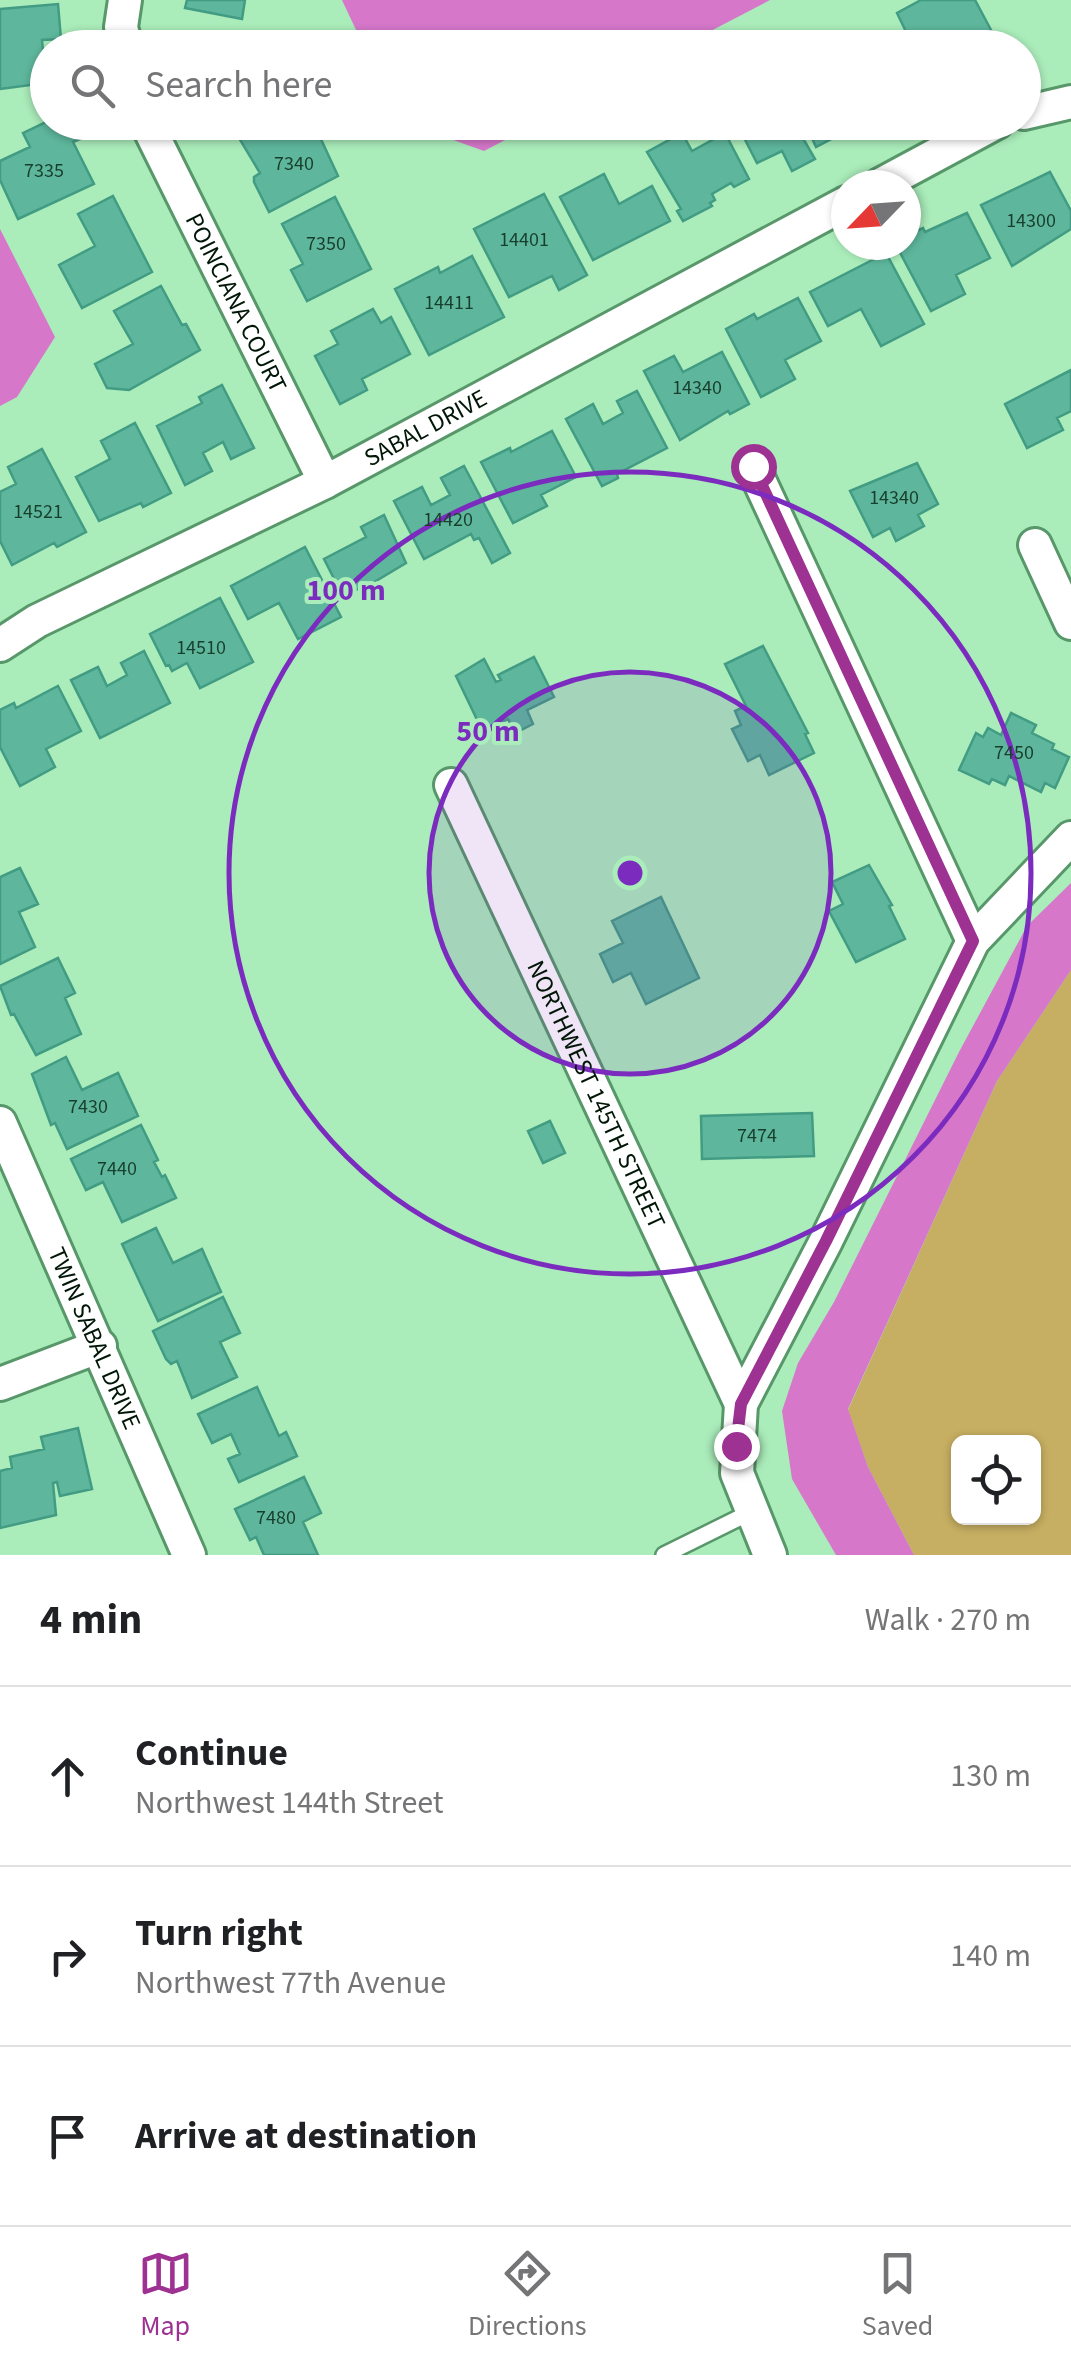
<!DOCTYPE html>
<html lang="en">
<head>
<meta charset="utf-8">
<style>
  :root { --surface:#fff; --page:#f6f6f6; --text:#202124; --muted:#757577; --line:#e0e0e0; --accent:#9d3293 }
  body { margin:0; font-family:"Source Sans 3",sans-serif; background:var(--page); color:var(--text) }
  .controls { position:absolute; right:30px; bottom:30px; display:grid; overflow:hidden; border-radius:15px; box-shadow:0 2px 8px #0004 }
  .controls button { width:90px; height:90px; display:grid; place-items:center; padding:0; border:0; border-bottom:2px solid var(--line); background:var(--surface); color:var(--text); font:50px sans-serif }
  .compass { position:absolute; left:831px; top:170px; width:90px; height:90px; border-radius:50%; background:var(--surface); box-shadow:0 2px 8px #0004; rotate:245deg }
  .stop { position:absolute; width:30px; height:30px; margin:-22px; border:8px solid #9d3293; border-radius:50%; background:#fff }
  .stop.end { background:#9d3293; border-color:#fff; box-shadow:0 2px 10px #0008 }
  .list { margin:0; padding:0; list-style:none }
  h2 { display:flex; justify-content:space-between; align-items:center; height:130px; margin:0; padding:0 40px; font-size:42px }
  h2 small { font-size:32px; font-weight:400; color:var(--muted) }
  .list li { display:grid; grid-template-columns:65px 1fr auto; gap:30px; align-items:center; box-sizing:border-box; height:180px; padding:0 40px; border-top:2px solid var(--line) }
  .list b { display:block; font-size:38px; white-space:nowrap }
  .list p { margin:0; font-size:32px; white-space:nowrap; color:var(--muted) }
  .list em { font-size:32px; font-style:normal; color:var(--muted) }
  .icon { flex:none; width:55px; height:55px; fill:none; stroke:currentColor; stroke-width:2; stroke-linecap:round; stroke-linejoin:round }
  .map { position:relative; flex:none; width:1071px; height:1555px; overflow:hidden }
  .search { position:absolute; background:var(--surface); box-shadow:0 2px 8px #0004; left:30px; right:30px; top:30px; height:110px; display:flex; align-items:center; gap:25px; box-sizing:border-box; padding:0 35px; border-radius:55px; color:var(--muted); font-size:38px }
  .sheet { height:670px; background:var(--surface) }
  nav { display:flex; justify-content:space-around; align-items:center; box-sizing:border-box; height:140px; border-top:2px solid var(--line); background:var(--surface); font-size:28px; color:var(--muted) }
  nav a { display:grid; justify-items:center; gap:5px }
  nav .on { color:var(--accent) }
  .map>svg:first-child { display:block }
  .green { fill:#c6ae62; fill-rule:evenodd }
  .water { fill:#d677ca }
  .building { fill:#5eb79c; stroke:#429c83; stroke-width:2.5 }
  .lines { fill:none; stroke-linecap:round; stroke-linejoin:round }
  .lane-casing { stroke:#579769; stroke-width:20 }
  .street-casing { stroke:#579769; stroke-width:38 }
  .lane { stroke:#fff; stroke-width:15 }
  .street { stroke:#fff; stroke-width:32 }
  .route { stroke:#9d3293; stroke-width:12 }
  .ring { fill:none; stroke:#7b2cbf; stroke-width:5 }
  .labels { text-anchor:middle; dominant-baseline:central; stroke-width:8; stroke-linejoin:round; paint-order:stroke }
  .number-label { font-size:20px; fill:#183e2c }
  .street-label { font-size:25px; fill:#001606; stroke:#aaecba }
  .centre { fill:#7b2cbf; stroke:#aaecba; stroke-width:5 }
  .ring-label { font-size:30px; text-anchor:middle; font-weight:bold; fill:#7b2cbf; stroke:#aaecba; stroke-width:8; stroke-linejoin:round; paint-order:stroke }
</style>
</head>
<body>
<div class="map">
<svg width="1071" height="1555" viewBox="0 0 1071 1555">
  <rect width="100%" height="100%" fill="#aaecba"/>
  <path class="green" d="M1071 970V1555H914L868 1467 848 1410 997 1081ZM958 1442H1034V1518H958Z"/>
  <path class="water" d="M342 0H770L680 47H364Z
    M406 123H538L484 151Z
    M0 229 55 337 17 397 0 406Z
    M1071 883V970L997 1081 848 1409 868 1467 914 1555H836L792 1479 782 1411 798 1363 834 1302 959 1052 1027 926Z"/>
  <path class="building" d="M187 0H245L242 19 185 8Z
    M921 0H975L999 45 972 48 969 41 956 48H914L897 13Z
    M58 4 61 39 42 40 46 83 0 89V9Z
    M246 33 254 48H218Z
    M48 121 81 122 87 136 73 142 94 184 18 219 0 180V161L30 147 23 133Z
    M269 122H313L338 176 269 212 254 182V177L260 173 239 138Z
    M736 122H832L839 135 816 147 811 136 804 140 815 159 792 171 782 151 757 163Z
    M682 133 692 151 725 133 749 179 734 187 731 183 712 194 715 200 710 203 712 206 683 221 677 211 681 209 647 152Z
    M1050 172 1071 211V229L1012 266 981 205Z
    M604 174 619 204 652 186 670 221 593 260 560 197Z
    M544 194 587 275 559 290 552 276 509 297 474 229Z
    M113 196 152 272 82 308 59 265 95 246 78 214Z
    M335 197 371 269 307 301 291 270 303 264 282 224Z
    M967 213 990 258 956 275 965 294 931 311 896 245H906V236L923 228 925 232Z
    M886 253 924 324 881 346 861 309 828 326 810 292Z
    M472 256 504 317 429 355 395 289 438 267 440 273Z
    M161 286 182 325 186 324 200 350 129 390 107 388 95 364 133 344 114 311Z
    M798 298 821 341 785 360 795 379 761 397 726 329 754 314 757 319Z
    M373 309 381 323 391 317 410 354 362 379 367 390 340 404 315 356 338 344 331 331Z
    M722 352 749 404 730 414 728 411 680 440 644 371 674 356 683 372Z
    M1071 370V411L1057 418 1063 430 1027 448 1005 404Z
    M222 385 254 448 231 459 223 442 203 453 212 471 185 485 157 426 202 403 199 397Z
    M637 391 667 448 617 474 618 478 602 486 566 419 593 404 603 424 623 413 617 401Z
    M135 423 171 493 143 507 141 503 99 521 76 477 110 459 101 441Z
    M552 431 576 477 541 495 547 506 513 523 481 462 510 448 511 452Z
    M42 449 86 532 57 547 54 543 12 565 0 541V492L16 484 8 467Z
    M917 463 938 504 918 515 924 526 896 541 890 528 873 537 850 491Z
    M464 466 510 553 492 563 479 538 474 540 471 534 424 559 394 501 422 487 431 505 450 495 441 478Z
    M384 515 406 563 361 590 360 588 343 596 324 559 366 537 361 527Z
    M305 547 341 617 298 639 279 603 248 619 231 586Z
    M220 598 253 662 200 688 187 663 172 671 169 665 166 666 150 634Z
    M763 646 808 733 805 734 814 753 769 775 760 755 748 761 732 729 741 725 735 711 746 706 725 664Z
    M144 651 170 703 100 738 71 680 98 667 107 686 127 675 121 663Z
    M534 657 554 697 527 710 533 724 515 733 508 719 483 732 456 676 484 659 496 682 501 680 498 675Z
    M58 686 81 731 46 749 55 767 20 786 0 747V710L14 703 16 708Z
    M1011 713 1036 725 1032 733 1054 744 1052 749 1069 757 1055 788 1045 783 1041 792 1009 776 1005 785 992 779 989 784 959 770 976 733 983 737 988 728 1001 735Z
    M869 865 892 905 889 906 905 939 856 962 829 911 843 904 832 882Z
    M20 868 38 904 19 912 35 947 0 964V877Z
    M661 897 699 978 646 1004 631 973 613 982 600 954 623 943 612 921Z
    M58 958 75 993 65 998 81 1034 36 1055 14 1014 11 1015 0 986Z
    M66 1057 82 1090 118 1073 138 1116 67 1149 55 1123 51 1125 32 1074Z
    M812 1113 814 1156 702 1159 701 1116Z
    M550 1121 565 1153 543 1163 528 1131Z
    M141 1125 158 1160 154 1162 162 1177 165 1175 176 1198 122 1222 103 1182 86 1190 71 1159Z
    M156 1228 173 1263 202 1249 221 1292 158 1321 122 1244Z
    M223 1297 240 1333 220 1342 237 1377 192 1398 177 1361 171 1364 166 1359 153 1331Z
    M257 1387 279 1436 286 1432 297 1456 239 1482 228 1459 240 1454 231 1434 212 1443 198 1414Z
    M78 1428 92 1489 60 1496 57 1482 53 1483 56 1515 0 1528V1471L12 1468 10 1457 44 1449 41 1437Z
    M304 1477 321 1513 303 1522 318 1555H264L256 1537 250 1540 235 1509Z"/>
  <g class="lines">
    <g class="lane-casing">
      <path id="lane" d="M664 1555 751 1512"/>
    </g>
    <g class="street-casing">
      <g id="street">
        <path d="M125 0 121 27 126 48"/>
        <path d="M1024 113 1071 102"/>
        <path id="s1" d="M146 122 325 482"/>
        <path d="M880 185 997 122"/>
        <path d="M753 467 973 941"/>
        <path d="M1035 545 1071 623"/>
        <path id="s2" d="M0 645 37 621 325 482 846 203"/>
        <path id="s3" d="M451 785 741 1404"/>
        <path id="s4" d="M0 1123 189 1555"/>
        <path d="M0 1384 100 1346"/>
        <path d="M770 1555 737 1473 741 1404 826 1241 973 941 1071 838"/>
      </g>
    </g>
    <use href="#lane" class="lane"/>
    <use href="#street" class="street"/>
  </g>
  <g class="lines">
    <path class="route" d="M736 1446 741 1404 826 1241 973 941 753 466"/>
  </g>
  <circle cx="630" cy="873" r="201" fill="#7b2cbf" fill-opacity=".12"/>
  <g class="ring">
    <circle cx="630" cy="873" r="201"/>
    <circle cx="630" cy="873" r="401"/>
  </g>
  <g class="labels">
    <g class="number-label">
      <text x="294" y="164">7340</text>
      <text x="44" y="171">7335</text>
      <text x="1031" y="221">14300</text>
      <text x="524" y="240">14401</text>
      <text x="326" y="244">7350</text>
      <text x="449" y="303">14411</text>
      <text x="697" y="388">14340</text>
      <text x="894" y="498">14340</text>
      <text x="38" y="512">14521</text>
      <text x="448" y="520">14420</text>
      <text x="201" y="648">14510</text>
      <text x="1014" y="753">7450</text>
      <text x="88" y="1107">7430</text>
      <text x="757" y="1136">7474</text>
      <text x="117" y="1169">7440</text>
      <text x="276" y="1518">7480</text>
    </g>
    <g class="street-label">
      <text stroke="none"><textPath href="#s1" startOffset="202">POINCIANA COURT</textPath></text>
      <text stroke="none"><textPath href="#s2" startOffset="478">SABAL DRIVE</textPath></text>
      <text stroke="none"><textPath href="#s3" startOffset="342">NORTHWEST 145TH STREET</textPath></text>
      <text stroke="none"><textPath href="#s4" startOffset="235">TWIN SABAL DRIVE</textPath></text>
    </g>
  </g>
  <circle cx="630" cy="873" r="15" class="centre"/>
  <g class="ring-label">
    <text x="346" y="600">100 m</text>
    <text x="488" y="741">50 m</text>
  </g>
</svg>
<div class="controls">
<button><svg class="icon" aria-label="locate" viewBox="0 0 24 24"><circle cx="12" cy="12" r="6"/><path d="M12 2v4M12 18v4M2 12h4M18 12h4"/></svg></button>
</div>
<svg class="compass" viewBox="-18 -18 36 36"><path d="M0-13l5 13h-10z" fill="#e53935"/><path d="M0 13l5-13h-10z" fill="#757577"/></svg>
<div class="stop" style="left:753px;top:466px"></div>
<div class="stop end" style="left:736px;top:1446px"></div>
<div class="search"><svg class="icon" aria-label="search" viewBox="0 0 24 24"><circle cx="10" cy="10" r="6"/><path d="M15 15l6 6"/></svg>Search here</div>
</div>
<section class="sheet">
<h2>4 min<small>Walk · 270 m</small></h2>
<ul class="list">
<li><svg class="icon" aria-label="ahead" viewBox="0 0 24 24"><path d="M12 20V5M6 11l6-6 6 6"/></svg><div><b>Continue</b><p>Northwest 144th Street</p></div><em>130 m</em></li>
<li><svg class="icon" aria-label="right" viewBox="0 0 24 24"><path d="M7 20v-9h11M14 6l5 5-5 5"/></svg><div><b>Turn right</b><p>Northwest 77th Avenue</p></div><em>140 m</em></li>
<li><svg class="icon" aria-label="arrive" viewBox="0 0 24 24"><path d="M6 21V4h12l-3 4 3 4H6"/></svg><div><b>Arrive at destination</b></div></li>
</ul>
</section>
<nav>
<a class="on"><svg class="icon" aria-label="map" viewBox="0 0 24 24"><path d="M3 6l6-2 6 2 6-2v14l-6 2-6-2-6 2zM9 4v14M15 6v14"/></svg>Map</a>
<a><svg class="icon" aria-label="directions" viewBox="0 0 24 24"><path d="M12 3l9 9-9 9-9-9zM9 14v-3h6M13 9l2 2-2 2"/></svg>Directions</a>
<a><svg class="icon" aria-label="saved" viewBox="0 0 24 24"><path d="M7 4h10v16l-5-4-5 4z"/></svg>Saved</a>
</nav>
</body>
</html>
